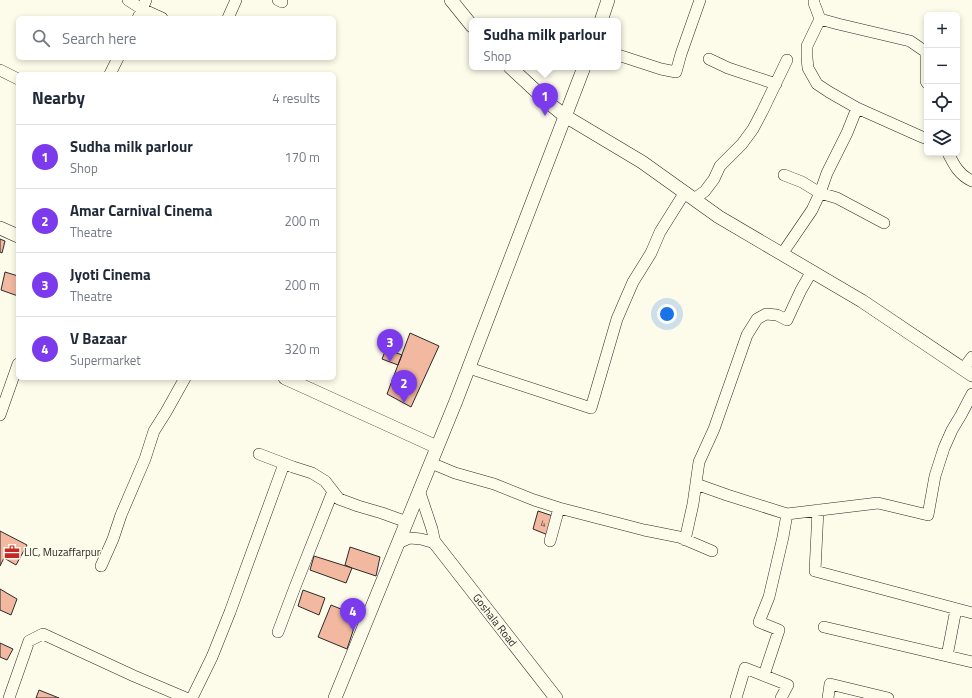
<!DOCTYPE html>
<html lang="en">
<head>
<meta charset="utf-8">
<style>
  :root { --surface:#fff; --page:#f6f6f7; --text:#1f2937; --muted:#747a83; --line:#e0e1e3; --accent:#7c3aed }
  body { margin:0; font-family:"Titillium Web",sans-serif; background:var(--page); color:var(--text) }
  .controls { position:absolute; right:12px; top:12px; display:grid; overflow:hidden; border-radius:6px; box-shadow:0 2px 6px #0003 }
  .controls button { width:36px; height:36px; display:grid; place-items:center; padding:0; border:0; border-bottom:1px solid var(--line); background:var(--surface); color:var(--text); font:20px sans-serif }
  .you { position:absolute; left:667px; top:314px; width:14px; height:14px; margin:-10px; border:3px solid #fff; border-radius:50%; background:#1a73e8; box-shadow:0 0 0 6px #1a73e833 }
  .badge { display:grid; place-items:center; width:26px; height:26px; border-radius:50%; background:var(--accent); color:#fff; font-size:13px; font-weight:700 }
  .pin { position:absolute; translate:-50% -33px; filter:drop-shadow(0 1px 2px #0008) }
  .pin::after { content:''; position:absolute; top:21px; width:14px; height:12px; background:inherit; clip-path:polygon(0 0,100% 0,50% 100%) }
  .popup { position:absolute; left:469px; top:18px; width:152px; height:52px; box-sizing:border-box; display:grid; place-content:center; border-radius:6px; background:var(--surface); filter:drop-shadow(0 1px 3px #0005); font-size:13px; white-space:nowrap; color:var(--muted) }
  .popup b { font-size:15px; color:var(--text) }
  .popup::after { content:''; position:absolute; left:50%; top:100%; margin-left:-8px; border:8px solid transparent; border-top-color:var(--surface) }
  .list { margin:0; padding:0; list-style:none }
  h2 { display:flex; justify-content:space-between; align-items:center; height:52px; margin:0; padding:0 16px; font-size:17px }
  h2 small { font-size:13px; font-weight:400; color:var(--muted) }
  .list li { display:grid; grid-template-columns:26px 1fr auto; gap:12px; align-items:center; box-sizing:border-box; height:64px; padding:0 16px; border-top:1px solid var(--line) }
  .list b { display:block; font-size:15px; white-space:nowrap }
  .list p { margin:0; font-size:13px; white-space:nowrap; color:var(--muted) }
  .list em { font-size:13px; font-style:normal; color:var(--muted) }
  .icon { flex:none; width:22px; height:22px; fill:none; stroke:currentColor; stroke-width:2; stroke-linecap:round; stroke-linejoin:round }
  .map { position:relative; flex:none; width:972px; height:698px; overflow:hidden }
  .search { position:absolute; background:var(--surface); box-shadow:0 2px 6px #0003; left:16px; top:16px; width:320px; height:44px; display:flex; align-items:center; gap:10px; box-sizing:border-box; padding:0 14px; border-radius:6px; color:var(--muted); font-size:15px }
  .panel { position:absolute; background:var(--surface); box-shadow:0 2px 6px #0003; left:16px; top:72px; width:320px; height:308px; border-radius:6px }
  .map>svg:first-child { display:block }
  .building { fill:#f2b8a0; stroke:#2b2b2b }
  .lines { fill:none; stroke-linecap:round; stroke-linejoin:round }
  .minor-casing { stroke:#2b2b2b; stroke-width:12 }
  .major-casing { stroke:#2b2b2b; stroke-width:14 }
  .minor { stroke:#fdfbea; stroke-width:11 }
  .major { stroke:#fdfbea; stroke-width:13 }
  .labels { text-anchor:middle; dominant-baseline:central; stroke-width:3; stroke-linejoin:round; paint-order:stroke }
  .number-label { font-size:9px; fill:#5d4e48 }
  .poi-label { font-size:11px; fill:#2b2b2b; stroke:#fdfbea; text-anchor:start }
  .street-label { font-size:11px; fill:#2b2b2b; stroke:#fdfbea }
</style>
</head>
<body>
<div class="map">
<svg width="972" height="698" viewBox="0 0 972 698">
  <rect width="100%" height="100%" fill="#fdfbea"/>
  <path class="building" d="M0 239 5 241 2 253 0 252Z
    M5 272 18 276V296L1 290Z
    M410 333 439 346 411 407 387 394Z
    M386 349 402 355 398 365 382 359Z
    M538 511 553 516 548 535 533 529Z
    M0 531 27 545 16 565 4 558 0 566Z
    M350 547 380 557 376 576 352 568 345 565Z
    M314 556 352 568 346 583 310 570Z
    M0 589 17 599 11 615 0 610Z
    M303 590 325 598 319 615 298 606Z
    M331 605 358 616 347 649 318 637Z
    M0 643 13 649 7 660 0 657Z
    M39 690 59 698H36Z"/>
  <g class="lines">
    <g class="minor-casing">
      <path id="minor" d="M128 0 142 9 162 18
        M278 0 282 2
        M814 0V3L820 19 838 24 910 41 926 52V81L927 83
        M138 18 146 0
        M228 18 236 0
        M820 19 807 46V58L808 68 817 84 829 92 857 108 922 137 927 139
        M618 55 661 69 676 72 681 54 700 0
        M709 59 728 68 776 84
        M0 70 18 79
        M110 74 118 58
        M948 153C954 165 959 175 972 181
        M784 175 802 182 820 193 837 198 884 223
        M694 199 705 191 714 179 720 166 742 144 753 129 762 112 787 60
        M782 254 812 210 820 193 827 173 847 133 857 108
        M469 368 591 408 617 319 633 282 651 253 660 232 685 192
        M963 369 972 357
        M0 415 18 364
        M259 454 293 467 312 473 325 481 339 499 358 506 382 513 407 522
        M431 463 455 473 494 484 534 500 559 508 644 530 679 537 712 551
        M696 484 727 495 787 514 783 537 769 597 759 622 779 630 764 675
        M818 510 815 571 972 613
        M787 514 878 503 928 515 935 476 944 448 952 430 961 415 972 394
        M685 540 693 504 699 462 714 429 747 335 757 319 766 314 777 315 787 320 801 290 812 271
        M550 541 559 508
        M398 543 410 538 421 539 435 543 432 529 419 490
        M101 566 113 539 121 515 145 459 154 431 166 412 185 378
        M824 627 972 662
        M278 632 295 587 333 491
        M947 656 956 609
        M9 698 29 641 43 634 134 676 186 698
        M192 698 212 657 230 612 284 464
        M736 698 745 668 788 685 781 698H782
        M828 698 830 684 888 698"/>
    </g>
    <g class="major-casing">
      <path id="major" d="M451 0 472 26
        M601 21 608 0
        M510 67 550 104 565 116 642 162 719 217 862 301 972 375
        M0 228 18 236
        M285 378 437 447
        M435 543 556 698
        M335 698 456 401 584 67"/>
    </g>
    <use href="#minor" class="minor"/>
    <use href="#major" class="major"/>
  </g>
  <defs>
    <g id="office-bare" transform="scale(1.2)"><path d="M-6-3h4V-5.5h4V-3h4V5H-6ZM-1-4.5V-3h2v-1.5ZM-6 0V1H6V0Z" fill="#c62828" stroke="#fdfbea" stroke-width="2.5" paint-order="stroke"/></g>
  </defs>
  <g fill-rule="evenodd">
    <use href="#office-bare" x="12" y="552"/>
  </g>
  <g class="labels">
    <g class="number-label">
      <text x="543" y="523">4</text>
    </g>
    <g class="poi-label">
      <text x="24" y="552">LIC, Muzaffarpur</text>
    </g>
    <g class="street-label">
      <text transform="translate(495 620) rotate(52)">Goshala Road</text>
    </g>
  </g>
</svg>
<div class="controls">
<button>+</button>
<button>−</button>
<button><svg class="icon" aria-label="locate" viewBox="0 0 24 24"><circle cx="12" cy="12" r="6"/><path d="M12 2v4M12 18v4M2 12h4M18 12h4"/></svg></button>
<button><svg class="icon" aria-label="layers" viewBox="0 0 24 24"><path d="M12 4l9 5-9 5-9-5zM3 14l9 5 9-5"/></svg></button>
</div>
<div class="you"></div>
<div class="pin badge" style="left:545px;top:116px">1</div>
<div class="popup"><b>Sudha milk parlour</b>Shop</div>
<div class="pin badge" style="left:404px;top:403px">2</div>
<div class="pin badge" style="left:390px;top:362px">3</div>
<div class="pin badge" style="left:353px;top:631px">4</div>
<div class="search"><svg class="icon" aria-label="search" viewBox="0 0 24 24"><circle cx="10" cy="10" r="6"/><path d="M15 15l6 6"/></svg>Search here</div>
<section class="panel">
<h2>Nearby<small>4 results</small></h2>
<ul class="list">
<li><span class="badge">1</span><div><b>Sudha milk parlour</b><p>Shop</p></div><em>170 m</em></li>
<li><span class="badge">2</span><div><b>Amar Carnival Cinema</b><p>Theatre</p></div><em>200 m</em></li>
<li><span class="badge">3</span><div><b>Jyoti Cinema</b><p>Theatre</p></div><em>200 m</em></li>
<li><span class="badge">4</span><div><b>V Bazaar</b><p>Supermarket</p></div><em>320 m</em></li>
</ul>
</section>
</div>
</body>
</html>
